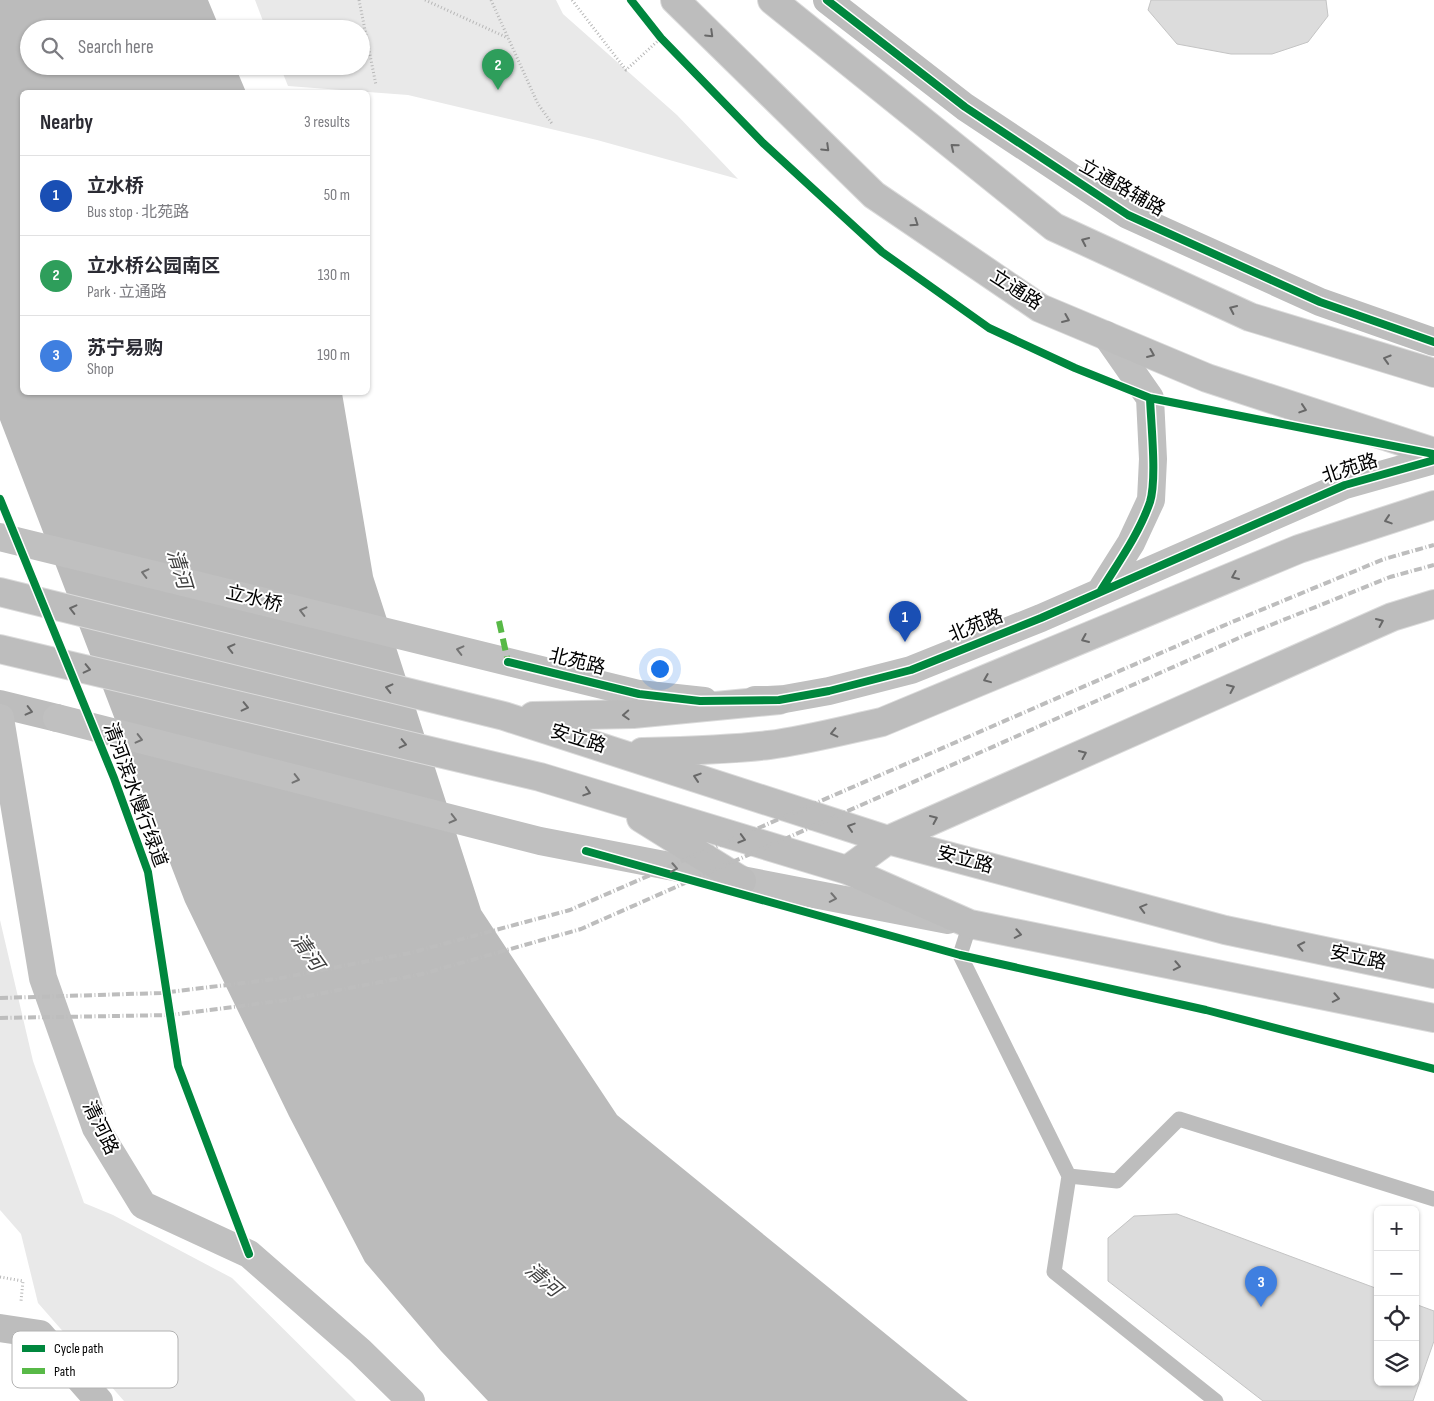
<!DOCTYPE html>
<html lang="en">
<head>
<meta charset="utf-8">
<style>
  :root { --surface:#fff; --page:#f7f7f7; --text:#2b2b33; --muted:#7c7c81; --line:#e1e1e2; --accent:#595959 }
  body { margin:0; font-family:"Sofia Sans Condensed","Noto Sans SC",sans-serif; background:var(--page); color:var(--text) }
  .controls { position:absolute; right:15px; bottom:15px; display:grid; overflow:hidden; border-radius:8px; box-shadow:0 1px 4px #0004 }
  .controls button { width:45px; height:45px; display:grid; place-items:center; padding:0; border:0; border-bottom:1px solid var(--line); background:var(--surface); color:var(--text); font:25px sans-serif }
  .you { position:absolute; left:659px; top:668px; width:18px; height:18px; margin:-12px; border:4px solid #fff; border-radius:50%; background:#1a73e8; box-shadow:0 0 0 8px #1a73e833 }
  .badge { display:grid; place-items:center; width:32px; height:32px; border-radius:50%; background:var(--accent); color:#fff; font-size:16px; font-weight:700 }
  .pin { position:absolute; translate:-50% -41px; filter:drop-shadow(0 1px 2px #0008) }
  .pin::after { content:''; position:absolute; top:26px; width:18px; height:15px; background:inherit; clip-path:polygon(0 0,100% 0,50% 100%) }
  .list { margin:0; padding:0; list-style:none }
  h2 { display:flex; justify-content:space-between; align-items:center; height:65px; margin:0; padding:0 20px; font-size:21px }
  h2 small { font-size:16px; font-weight:400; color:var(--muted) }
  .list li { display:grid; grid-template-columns:32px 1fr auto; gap:15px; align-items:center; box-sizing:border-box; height:80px; padding:0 20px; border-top:1px solid var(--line) }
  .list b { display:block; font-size:19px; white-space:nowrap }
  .list p { margin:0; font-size:16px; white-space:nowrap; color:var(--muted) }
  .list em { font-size:16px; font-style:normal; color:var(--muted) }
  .icon { flex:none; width:28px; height:28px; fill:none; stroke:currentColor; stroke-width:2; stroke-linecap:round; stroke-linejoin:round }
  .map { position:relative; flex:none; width:1434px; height:1401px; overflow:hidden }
  .search { position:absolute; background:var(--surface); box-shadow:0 1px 4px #0004; left:20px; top:20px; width:350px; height:55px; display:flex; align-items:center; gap:12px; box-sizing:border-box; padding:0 18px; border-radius:28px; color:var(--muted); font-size:19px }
  .panel { position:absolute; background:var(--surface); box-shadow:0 1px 4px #0004; left:20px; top:90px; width:350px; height:305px; border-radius:8px }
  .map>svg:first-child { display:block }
  .green { fill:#e9e9e9 }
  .water { fill:#bbb }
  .building { fill:#dcdcdc; stroke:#c4c4c4 }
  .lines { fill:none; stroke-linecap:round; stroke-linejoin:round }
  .primary-casing { stroke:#dbdbdb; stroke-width:30 }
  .path { stroke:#b8b8b8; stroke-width:3; stroke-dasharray:1 2.5; stroke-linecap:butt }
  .lane { stroke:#bdbdbd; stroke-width:15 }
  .street { stroke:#bdbdbd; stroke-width:28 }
  .secondary { stroke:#c0c0c0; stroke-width:28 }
  .primary { stroke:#bdbdbd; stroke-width:28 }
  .rail { stroke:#bdbdbd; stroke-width:4; stroke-dasharray:8 2.5 1 2.5; stroke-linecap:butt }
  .quiet { stroke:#58b947; stroke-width:6; stroke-dasharray:12 6; stroke-linecap:butt }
  .cycleway-casing { stroke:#fff; stroke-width:11 }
  .cycleway { stroke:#00873e; stroke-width:8 }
  .oneway { stroke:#686868 }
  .oneway2 { stroke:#737373 }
  .labels { text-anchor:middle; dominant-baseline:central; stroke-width:4; stroke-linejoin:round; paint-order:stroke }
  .street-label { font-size:19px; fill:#000; stroke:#fff }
  .water-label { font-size:20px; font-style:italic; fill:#3f3f3f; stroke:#fff }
  .key { fill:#fff; stroke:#b2b2b2; stroke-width:1 }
  .key-label { font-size:14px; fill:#000 }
</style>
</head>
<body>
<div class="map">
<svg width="1434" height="1401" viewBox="0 0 1434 1401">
  <rect width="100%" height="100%" fill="#fff"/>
  <path class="green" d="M255 0H556L563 14 677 115 738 179 597 140 408 95 288 86 280 66H361V29H266Z
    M0 920 33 1061 84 1203 113 1215 232 1278 356 1401H124L38 1303 21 1234 0 1210Z"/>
  <path class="water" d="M0 0H208L220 29H29V66H235L246 92H22V392L342 393 373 576 481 910 617 1115 968 1401H488L441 1351 365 1262 289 1116 185 902 0 420Z"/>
  <path class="building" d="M1151 0H1326L1328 16 1308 42 1272 54H1231L1177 44 1148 10Z
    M1177 1214 1378 1289V1382H1415V1304L1434 1311V1341L1413 1401H1263L1108 1281V1238L1134 1216Z"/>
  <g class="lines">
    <g class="primary-casing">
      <path id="primary" d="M675 0 874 195 1040 308 1207 378 1434 452
        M772 0 1054 227 1250 317 1434 373
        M0 592 504 716 888 840 1225 930 1434 974
        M0 649 540 777 847 870 970 924 1434 1018
        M533 716 633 714 779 700
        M642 752C684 751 727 750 769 745 807 740 845 730 882 722L1299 549 1434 505
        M641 818 742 881
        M847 870 888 840 1392 617 1434 604"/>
    </g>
    <path class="path" d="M359 0 376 85
      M425 0 508 38
      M491 0 538 104 553 125
      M572 0 626 70 661 38
      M0 1277 23 1281 21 1301"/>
    <path class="lane" d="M970 924 960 955 1069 1176 1054 1272 1216 1401
      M1069 1176 1117 1181 1179 1119 1434 1199"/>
    <path class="street" d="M827 0 965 107 1128 215 1320 302 1434 342
      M0 704 57 718
      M0 1328 40 1334 99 1401"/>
    <path class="secondary" d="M0 537 639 694 704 701
      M1100 592 1131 543 1151 500 1153 459 1150 398 1106 335
      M755 700H779L829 691 911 670 1041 618 1345 485 1434 460
      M0 718 43 978 96 1128 143 1205 249 1254 360 1351 411 1401
      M57 718 540 841 948 920"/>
    <use href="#primary" class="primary"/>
    <path class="rail" d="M0 998 161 993 276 979 410 953 570 910 1232 622 1384 559 1434 545
      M0 1018 171 1015 287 1000 422 974 581 929 1241 637 1390 577 1434 565"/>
    <path class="quiet" d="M499 621 508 662"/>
    <g class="cycleway-casing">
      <path id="cycleway" d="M631 0 661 38 763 143 882 252 989 328 1075 368 1150 398 1434 454
        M827 0 965 107 1128 215 1320 302 1434 342
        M0 499 114 778 148 872 178 1066 249 1254
        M1100 592C1118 563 1139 534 1150 502 1157 479 1151 424 1150 398
        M508 662 639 694 700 701 779 700 829 691 911 670 1041 618 1345 485 1434 460
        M586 851 960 955 1206 1010 1434 1069"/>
    </g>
    <use href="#cycleway" class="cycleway"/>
  </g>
  <defs><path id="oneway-chevron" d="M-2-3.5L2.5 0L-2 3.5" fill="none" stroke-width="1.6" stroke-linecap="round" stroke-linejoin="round" transform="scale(1.25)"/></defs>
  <g class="oneway">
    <use href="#oneway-chevron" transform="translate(710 34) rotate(44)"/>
    <use href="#oneway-chevron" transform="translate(954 147) rotate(-141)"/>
    <use href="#oneway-chevron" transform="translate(826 148) rotate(44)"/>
    <use href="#oneway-chevron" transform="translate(915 223) rotate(34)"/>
    <use href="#oneway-chevron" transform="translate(1085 241) rotate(-155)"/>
    <use href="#oneway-chevron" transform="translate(1233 309) rotate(-155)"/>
    <use href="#oneway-chevron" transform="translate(1066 319) rotate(23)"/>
    <use href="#oneway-chevron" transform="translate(1151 354) rotate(23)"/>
    <use href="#oneway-chevron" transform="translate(1387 359) rotate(-163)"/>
    <use href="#oneway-chevron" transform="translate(1303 409) rotate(18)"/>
    <use href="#oneway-chevron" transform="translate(1388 520) rotate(162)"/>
    <use href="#oneway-chevron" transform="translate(1235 576) rotate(157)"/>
    <use href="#oneway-chevron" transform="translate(73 609) rotate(-166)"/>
    <use href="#oneway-chevron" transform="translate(1380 622) rotate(-24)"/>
    <use href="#oneway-chevron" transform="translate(1085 639) rotate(157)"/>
    <use href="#oneway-chevron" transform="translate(231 648) rotate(-166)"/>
    <use href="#oneway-chevron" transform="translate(87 669) rotate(13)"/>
    <use href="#oneway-chevron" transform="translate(987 679) rotate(158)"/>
    <use href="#oneway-chevron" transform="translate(389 688) rotate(-166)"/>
    <use href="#oneway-chevron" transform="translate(1231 688) rotate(-24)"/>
    <use href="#oneway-chevron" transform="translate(245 707) rotate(13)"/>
    <use href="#oneway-chevron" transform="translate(29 711) rotate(14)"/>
    <use href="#oneway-chevron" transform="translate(626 715) rotate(177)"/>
    <use href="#oneway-chevron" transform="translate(834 733) rotate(167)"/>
    <use href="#oneway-chevron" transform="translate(403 744) rotate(13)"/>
    <use href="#oneway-chevron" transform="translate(1083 754) rotate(-24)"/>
    <use href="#oneway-chevron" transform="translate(697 777) rotate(-162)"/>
    <use href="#oneway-chevron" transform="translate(587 792) rotate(18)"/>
    <use href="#oneway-chevron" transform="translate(934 819) rotate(-24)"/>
    <use href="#oneway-chevron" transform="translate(851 827) rotate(-162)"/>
    <use href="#oneway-chevron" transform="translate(742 839) rotate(16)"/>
    <use href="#oneway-chevron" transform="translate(1143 908) rotate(-165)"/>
    <use href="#oneway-chevron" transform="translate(1018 934) rotate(11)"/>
    <use href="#oneway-chevron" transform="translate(1301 946) rotate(-168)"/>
    <use href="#oneway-chevron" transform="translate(1177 966) rotate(11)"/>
    <use href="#oneway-chevron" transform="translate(1336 998) rotate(11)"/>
  </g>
  <g class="oneway2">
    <use href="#oneway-chevron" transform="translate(145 573) rotate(-166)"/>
    <use href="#oneway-chevron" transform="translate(303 611) rotate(-166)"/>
    <use href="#oneway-chevron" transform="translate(460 650) rotate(-166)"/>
    <use href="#oneway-chevron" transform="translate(139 739) rotate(14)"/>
    <use href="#oneway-chevron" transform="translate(296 779) rotate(14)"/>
    <use href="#oneway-chevron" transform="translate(453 819) rotate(14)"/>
    <use href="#oneway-chevron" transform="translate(674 868) rotate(11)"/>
    <use href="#oneway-chevron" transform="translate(833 898) rotate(11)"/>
  </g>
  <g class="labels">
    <g class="street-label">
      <text transform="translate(1122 188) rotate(30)">立通路辅路</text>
      <text transform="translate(1016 290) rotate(33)">立通路</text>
      <text transform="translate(1350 469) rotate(-18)">北苑路</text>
      <text transform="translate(254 599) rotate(14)">立水桥</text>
      <text transform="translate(976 626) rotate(-22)">北苑路</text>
      <text transform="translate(577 662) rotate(14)">北苑路</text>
      <text transform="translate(578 739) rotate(17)">安立路</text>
      <text transform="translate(135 795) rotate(70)">清河滨水慢行绿道</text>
      <text transform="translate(965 860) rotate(15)">安立路</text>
      <text transform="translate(1358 958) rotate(12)">安立路</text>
      <text transform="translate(100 1128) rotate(64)">清河路</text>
    </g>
    <g class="water-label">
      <text transform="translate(179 569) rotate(73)">清河</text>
      <text transform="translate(307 952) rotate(55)">清河</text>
      <text transform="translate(543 1280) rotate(41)">清河</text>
    </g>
  </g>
  <rect x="12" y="1331" width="166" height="57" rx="8" class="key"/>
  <rect x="22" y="1345" width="23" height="7" fill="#00873e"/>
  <rect x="22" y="1368" width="23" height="6" fill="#58b947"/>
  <g class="key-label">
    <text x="54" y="1353">Cycle path</text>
    <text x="54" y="1376">Path</text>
  </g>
</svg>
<div class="controls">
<button>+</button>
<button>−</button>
<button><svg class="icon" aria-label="locate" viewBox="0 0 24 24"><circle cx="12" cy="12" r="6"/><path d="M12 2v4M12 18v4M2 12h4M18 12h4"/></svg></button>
<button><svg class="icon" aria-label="layers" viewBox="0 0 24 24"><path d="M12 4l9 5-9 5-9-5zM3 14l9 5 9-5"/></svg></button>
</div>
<div class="you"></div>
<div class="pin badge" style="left:905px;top:642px;background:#1a4fb4">1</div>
<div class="pin badge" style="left:498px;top:90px;background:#2e9e5b">2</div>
<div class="pin badge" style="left:1261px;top:1307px;background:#3f7fe0">3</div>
<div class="search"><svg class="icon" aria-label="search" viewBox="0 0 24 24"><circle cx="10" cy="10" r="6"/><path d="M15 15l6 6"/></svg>Search here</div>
<section class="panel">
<h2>Nearby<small>3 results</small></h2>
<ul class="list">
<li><span class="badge" style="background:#1a4fb4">1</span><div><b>立水桥</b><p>Bus stop · 北苑路</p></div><em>50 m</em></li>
<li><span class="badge" style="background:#2e9e5b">2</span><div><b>立水桥公园南区</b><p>Park · 立通路</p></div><em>130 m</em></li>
<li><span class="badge" style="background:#3f7fe0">3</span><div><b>苏宁易购</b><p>Shop</p></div><em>190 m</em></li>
</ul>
</section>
</div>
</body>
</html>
